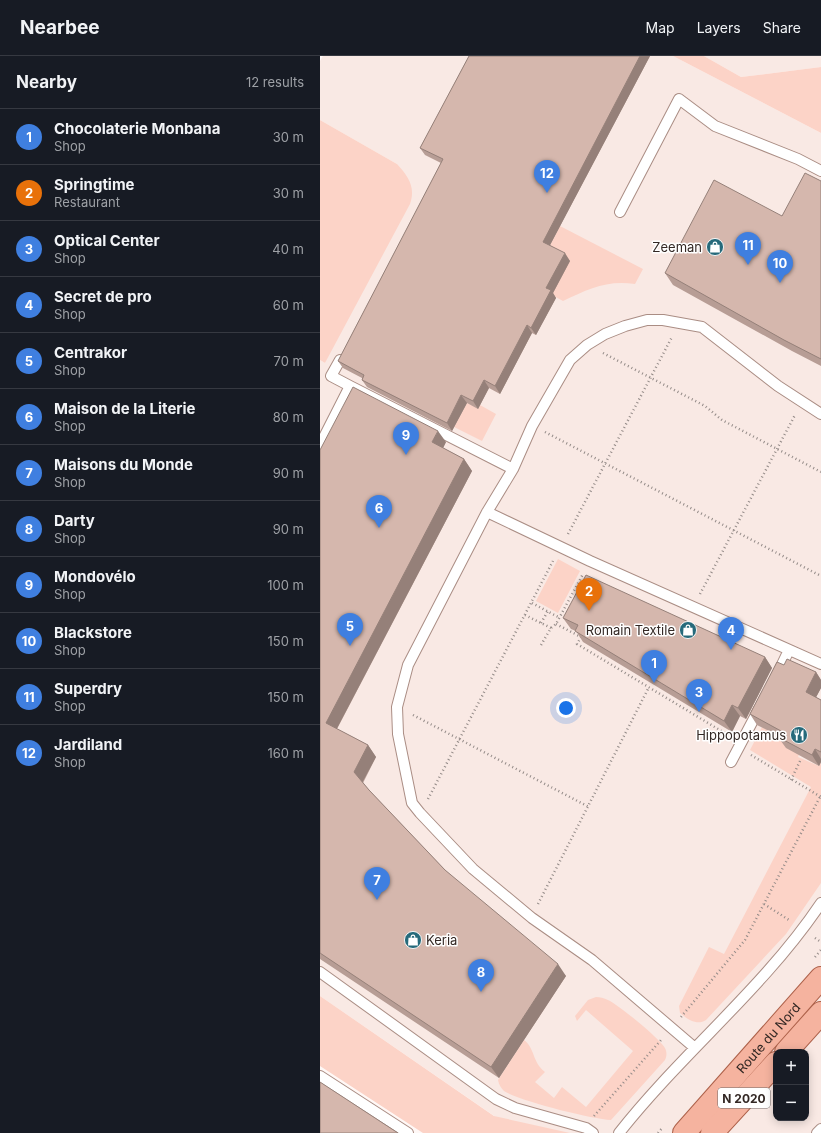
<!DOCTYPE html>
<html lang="en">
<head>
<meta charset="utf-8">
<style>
  :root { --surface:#171b24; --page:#20242c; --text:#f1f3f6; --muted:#9ea1a6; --line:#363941; --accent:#0f766e }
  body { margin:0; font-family:Inter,sans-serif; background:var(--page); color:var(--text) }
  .controls { position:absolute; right:12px; bottom:12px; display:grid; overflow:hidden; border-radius:8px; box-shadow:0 2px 10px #0003 }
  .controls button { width:36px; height:36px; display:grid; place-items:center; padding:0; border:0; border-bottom:1px solid var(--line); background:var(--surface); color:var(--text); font:20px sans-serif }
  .you { position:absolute; left:246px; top:652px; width:14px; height:14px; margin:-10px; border:3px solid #fff; border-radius:50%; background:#1a73e8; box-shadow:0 0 0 6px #1a73e833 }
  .badge { display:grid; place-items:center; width:26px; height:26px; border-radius:50%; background:var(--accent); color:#fff; font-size:13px; font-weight:700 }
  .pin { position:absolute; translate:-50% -33px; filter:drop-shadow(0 1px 2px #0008) }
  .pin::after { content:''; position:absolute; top:21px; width:14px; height:12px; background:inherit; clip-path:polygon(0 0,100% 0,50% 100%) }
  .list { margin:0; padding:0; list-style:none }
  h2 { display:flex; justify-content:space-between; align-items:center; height:52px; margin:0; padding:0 16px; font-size:17px }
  h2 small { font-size:13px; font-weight:400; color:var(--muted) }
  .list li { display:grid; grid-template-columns:26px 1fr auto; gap:12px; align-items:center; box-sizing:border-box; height:56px; padding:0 16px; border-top:1px solid var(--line) }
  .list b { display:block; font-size:15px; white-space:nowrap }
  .list p { margin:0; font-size:13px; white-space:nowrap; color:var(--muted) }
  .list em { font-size:13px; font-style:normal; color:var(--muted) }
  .map { position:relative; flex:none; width:501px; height:1077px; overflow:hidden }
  header { display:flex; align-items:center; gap:24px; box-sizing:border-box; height:56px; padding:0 20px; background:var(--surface); border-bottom:1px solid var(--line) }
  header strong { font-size:19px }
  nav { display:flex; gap:22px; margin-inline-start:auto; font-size:14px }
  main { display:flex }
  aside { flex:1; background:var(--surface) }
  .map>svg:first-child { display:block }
  .built { fill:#f9e9e4; fill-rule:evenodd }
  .green { fill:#fcd3c7 }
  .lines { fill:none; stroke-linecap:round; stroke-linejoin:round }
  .service-casing { stroke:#aa8d84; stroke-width:12 }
  .primary-casing { stroke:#ad614a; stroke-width:24 }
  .path { stroke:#948b88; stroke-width:2.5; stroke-dasharray:1 3; stroke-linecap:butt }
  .service { stroke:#fff; stroke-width:10 }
  .primary { stroke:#f5b39f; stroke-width:22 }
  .wall { fill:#b79d95 }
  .shaded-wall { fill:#958079 }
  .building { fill:#d5b7ad; stroke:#958079 }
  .labels { text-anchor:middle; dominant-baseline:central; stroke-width:3; stroke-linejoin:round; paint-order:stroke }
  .shield { fill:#fff; stroke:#706866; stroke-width:1 }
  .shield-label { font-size:12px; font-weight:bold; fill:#332824 }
  .poi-label { font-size:13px; fill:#332824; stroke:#fff; text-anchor:end }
  .street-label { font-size:13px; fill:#332824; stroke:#fff }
</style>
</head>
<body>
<header>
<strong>Nearbee</strong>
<nav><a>Map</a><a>Layers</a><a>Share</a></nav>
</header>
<main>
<aside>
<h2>Nearby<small>12 results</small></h2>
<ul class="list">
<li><span class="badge" style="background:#3f7fe0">1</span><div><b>Chocolaterie Monbana</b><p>Shop</p></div><em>30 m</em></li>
<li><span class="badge" style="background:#e8710a">2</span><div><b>Springtime</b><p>Restaurant</p></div><em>30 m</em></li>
<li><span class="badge" style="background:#3f7fe0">3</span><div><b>Optical Center</b><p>Shop</p></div><em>40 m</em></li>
<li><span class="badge" style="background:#3f7fe0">4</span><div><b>Secret de pro</b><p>Shop</p></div><em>60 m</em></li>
<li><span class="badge" style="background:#3f7fe0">5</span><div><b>Centrakor</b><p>Shop</p></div><em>70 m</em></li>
<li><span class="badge" style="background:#3f7fe0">6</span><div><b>Maison de la Literie</b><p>Shop</p></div><em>80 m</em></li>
<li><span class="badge" style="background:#3f7fe0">7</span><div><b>Maisons du Monde</b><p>Shop</p></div><em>90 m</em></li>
<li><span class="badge" style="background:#3f7fe0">8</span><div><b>Darty</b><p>Shop</p></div><em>90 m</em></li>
<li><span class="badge" style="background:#3f7fe0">9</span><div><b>Mondovélo</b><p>Shop</p></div><em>100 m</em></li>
<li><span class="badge" style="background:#3f7fe0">10</span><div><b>Blackstore</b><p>Shop</p></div><em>150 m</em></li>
<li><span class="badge" style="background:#3f7fe0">11</span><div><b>Superdry</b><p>Shop</p></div><em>150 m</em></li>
<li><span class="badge" style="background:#3f7fe0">12</span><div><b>Jardiland</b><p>Shop</p></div><em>160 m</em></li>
</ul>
</aside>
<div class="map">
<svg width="501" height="1077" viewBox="0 0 501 1077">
  <rect width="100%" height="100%" fill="#fff8f6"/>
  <path class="built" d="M3 0H353L501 77V1077H199L0 940V304L5 307 77 108 0 64V5ZM456 996H486V1062H456Z
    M384 0H501V11L421 21Z"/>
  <path class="green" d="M353 0H384L421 21 501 11V77Z
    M0 64 77 108C88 120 96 131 90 148L5 307 0 304Z
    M240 170 323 213 315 228C286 224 269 233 243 245L232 239 228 193Z
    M147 347 158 352 160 349 176 358 162 385 134 371Z
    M238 503 260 515 238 557 216 545Z
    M442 671 469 686 479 699 478 701 499 710 501 706V827L466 878 386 964C377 970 367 963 360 957L359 950 389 891 404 898 491 731 430 694Z
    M0 940 174 1060 250 1077H103L0 1010Z
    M276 941C280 941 284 942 288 944 299 949 339 982 345 992 347 996 347 1000 345 1004L291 1064C272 1063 199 1045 184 1035 181 1032 179 1029 178 1024L204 984C215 992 212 1006 225 1016L215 1026 234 1042 242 1031 266 1051 313 995 266 954 257 965 255 960 268 944Z"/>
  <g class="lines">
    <g class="service-casing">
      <path id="service" d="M300 156 359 43 395 70 478 103 501 115
        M20 304 11 320 30 330
        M0 389 30 330 193 413
        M167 456 270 505 501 608
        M456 621 469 594
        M411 706 439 653
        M0 916 176 1043 195 1052 266 1072 273 1077
        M375 992 272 904 212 862 153 813 100 757 92 747 78 678 77 651 88 609 167 456 193 413 212 370 250 304 267 289 285 278 305 270 327 264H343L382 271 458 330 501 358
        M0 1020 88 1077
        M299 1077C362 997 444 932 501 847
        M497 1077 501 1073"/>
    </g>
    <g class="primary-casing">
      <g id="primary">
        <path d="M466 996 501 957"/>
        <path id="s1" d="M364 1077 501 922"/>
        <path d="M392 1077 456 1007"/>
      </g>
    </g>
    <path class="path" d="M283 297 385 350 402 364 501 416
      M225 376 501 520
      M248 478 352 281
      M380 538 475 359
      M212 547 240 562
      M205 559 231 572
      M221 567 228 555
      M236 568 261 581 257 588 408 679
      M221 589 231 572 236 568 263 518
      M93 659 269 751
      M431 699 501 741
      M471 724 481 703
      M108 743 233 505
      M218 848 329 631
      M444 848 469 864
      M495 882 501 886
      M495 901 501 894
      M361 961 425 884 500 741
      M274 1060 342 983
      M338 1077 343 1071"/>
    <use href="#service" class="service"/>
    <use href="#primary" class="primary"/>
  </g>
  <path class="wall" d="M149 0H330L230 189 250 205 233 237 236 242 216 279 212 277 180 338 169 332 158 353 147 347 132 375 47 331 42 324V322L23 312 18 305 121 107 105 99 100 92Z
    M501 125V310L472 295 353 229 345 217 462 160Z
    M126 386 123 392 144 403 152 415 17 673 48 689 56 701 43 727 49 734 125 814 246 920 179 1022 0 903V394Z
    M243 562 445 601 452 612 426 663 420 660 412 676 263 586 256 575 251 573Z
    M464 609 496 616 501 624V632L496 641 501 644V706L499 710 466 692 458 681 459 680 437 669 430 658Z"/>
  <path class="shaded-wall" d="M320 0H330L228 193 223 186Z
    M245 197 250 205 233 237 236 242 216 279 211 272 226 232Z
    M207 269 212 277 180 338 175 330Z
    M164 324 169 332 158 353 153 345Z
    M141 339 147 347 132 375 127 367Z
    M118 375 126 386 120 398 112 386Z
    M144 403 152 415 14 678 6 667Z
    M445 601 452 612 426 663 418 652Z
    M496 616 501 624V632L493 647 486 636Z
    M412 649 420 660 412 676 404 665Z
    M48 689 56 701 42 727 34 716Z
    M495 693 501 703V706L499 710 492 699Z
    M238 908 246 920 179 1022 171 1011Z"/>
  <path class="building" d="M149 0H320L223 186 245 197 226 232 231 234 211 272 207 269 175 330 164 324 153 345 141 339 127 367 42 324 44 319 18 305 123 103 100 92Z
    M485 117 501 125V303L464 284 345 217 394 124 462 160Z
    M33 331 118 375 112 386 144 403 6 667 48 689 34 716 49 734 107 795 125 814 238 908 171 1011 0 897V394Z
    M266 519 445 601 418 652 412 649 404 665 255 575 258 569 243 562Z
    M467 603 496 616 486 636 501 644V696L495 693 492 699 458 681 461 675 430 658 457 606 464 609Z
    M0 1026 78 1077H0Z"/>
  <defs>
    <g id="shop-disc" transform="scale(0.9)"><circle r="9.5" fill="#266a7b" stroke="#fff"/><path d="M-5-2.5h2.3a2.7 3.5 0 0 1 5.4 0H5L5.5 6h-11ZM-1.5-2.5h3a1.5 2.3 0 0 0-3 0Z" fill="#fff"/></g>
    <g id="restaurant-disc" transform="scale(0.9)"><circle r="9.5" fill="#266a7b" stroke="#fff"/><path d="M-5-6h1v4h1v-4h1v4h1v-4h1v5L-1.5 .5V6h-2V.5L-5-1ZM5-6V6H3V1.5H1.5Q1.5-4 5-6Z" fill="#fff"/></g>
  </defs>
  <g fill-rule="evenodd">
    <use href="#shop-disc" x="395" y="191"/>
    <use href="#shop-disc" x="368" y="574"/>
    <use href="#restaurant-disc" x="479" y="679"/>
    <use href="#shop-disc" x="93" y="884"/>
  </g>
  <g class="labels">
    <rect class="shield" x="398" y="1032" width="52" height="20" rx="3"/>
    <g class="shield-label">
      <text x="424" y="1042">N 2020</text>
    </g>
    <g class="poi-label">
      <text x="382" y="191">Zeeman</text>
      <text x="355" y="574">Romain Textile</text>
      <text x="466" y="679">Hippopotamus</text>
      <text x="106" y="884" text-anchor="start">Keria</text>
    </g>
    <g class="street-label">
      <text stroke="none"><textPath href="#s1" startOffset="127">Route du Nord</textPath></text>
    </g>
  </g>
</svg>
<div class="controls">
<button>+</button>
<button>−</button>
</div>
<div class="you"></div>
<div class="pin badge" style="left:334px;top:627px;background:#3f7fe0">1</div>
<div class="pin badge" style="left:269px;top:555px;background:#e8710a">2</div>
<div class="pin badge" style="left:379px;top:656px;background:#3f7fe0">3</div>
<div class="pin badge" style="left:411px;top:594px;background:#3f7fe0">4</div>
<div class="pin badge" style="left:30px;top:590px;background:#3f7fe0">5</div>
<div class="pin badge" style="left:59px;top:472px;background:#3f7fe0">6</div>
<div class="pin badge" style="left:57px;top:844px;background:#3f7fe0">7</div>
<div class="pin badge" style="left:161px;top:936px;background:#3f7fe0">8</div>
<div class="pin badge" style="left:86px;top:399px;background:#3f7fe0">9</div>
<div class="pin badge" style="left:460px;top:227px;background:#3f7fe0">10</div>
<div class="pin badge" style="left:428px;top:209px;background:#3f7fe0">11</div>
<div class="pin badge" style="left:227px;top:137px;background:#3f7fe0">12</div>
</div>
</main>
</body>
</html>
